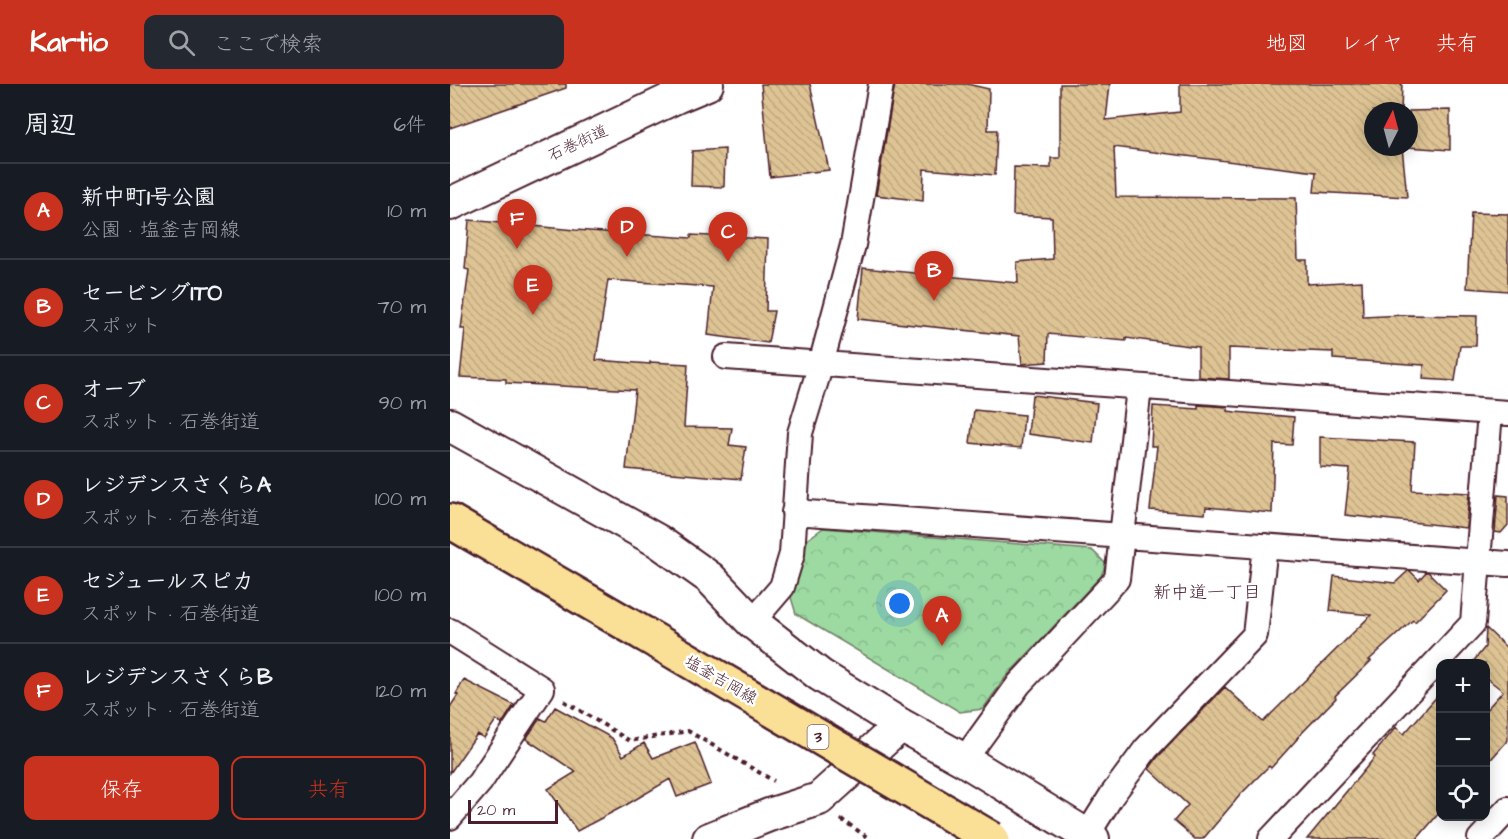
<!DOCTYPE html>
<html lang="ja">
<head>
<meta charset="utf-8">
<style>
  :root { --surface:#171b24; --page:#242831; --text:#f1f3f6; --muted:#9ea1a6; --line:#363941; --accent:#c8321e }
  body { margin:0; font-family:"Architects Daughter","Klee One",sans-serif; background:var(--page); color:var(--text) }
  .controls { position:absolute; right:18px; bottom:18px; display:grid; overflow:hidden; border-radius:12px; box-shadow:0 3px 15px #0003 }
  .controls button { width:54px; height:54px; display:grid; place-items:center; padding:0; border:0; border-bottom:2px solid var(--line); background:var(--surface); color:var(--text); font:30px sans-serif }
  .compass { position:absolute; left:914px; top:18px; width:54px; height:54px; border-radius:50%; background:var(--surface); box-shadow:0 3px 15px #0003; rotate:6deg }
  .scale { position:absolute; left:18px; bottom:15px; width:90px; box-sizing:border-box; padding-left:6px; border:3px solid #4a1f2b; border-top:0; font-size:16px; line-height:21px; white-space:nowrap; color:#4a1f2b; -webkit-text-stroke:4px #fff; paint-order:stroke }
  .you { position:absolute; left:450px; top:520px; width:21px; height:21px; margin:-15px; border:4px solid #fff; border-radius:50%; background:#1a73e8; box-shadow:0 0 0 9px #1a73e833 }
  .badge { display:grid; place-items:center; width:39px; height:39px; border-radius:50%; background:var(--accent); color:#fff; font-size:20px; font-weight:700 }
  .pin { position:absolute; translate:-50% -50px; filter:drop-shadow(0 2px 3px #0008) }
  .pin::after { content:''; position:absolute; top:32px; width:21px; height:18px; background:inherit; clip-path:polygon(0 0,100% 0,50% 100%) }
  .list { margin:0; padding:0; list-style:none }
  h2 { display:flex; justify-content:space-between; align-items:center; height:78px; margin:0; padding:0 24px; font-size:26px }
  h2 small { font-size:20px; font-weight:400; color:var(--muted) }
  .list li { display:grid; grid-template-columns:39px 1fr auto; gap:18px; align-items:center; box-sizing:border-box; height:96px; padding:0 24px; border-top:2px solid var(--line) }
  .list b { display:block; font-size:22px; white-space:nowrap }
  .list p { margin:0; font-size:20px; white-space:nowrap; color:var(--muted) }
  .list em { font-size:20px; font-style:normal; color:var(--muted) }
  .actions { display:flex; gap:12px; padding:18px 24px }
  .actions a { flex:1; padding:14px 0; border:2px solid var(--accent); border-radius:12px; text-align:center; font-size:21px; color:var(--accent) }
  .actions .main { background:var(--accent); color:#fff }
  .icon { flex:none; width:33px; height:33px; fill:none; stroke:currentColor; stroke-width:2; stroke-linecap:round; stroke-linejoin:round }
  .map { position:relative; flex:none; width:1058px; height:755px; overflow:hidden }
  header { display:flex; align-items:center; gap:36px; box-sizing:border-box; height:84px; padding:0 30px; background:var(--accent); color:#fff }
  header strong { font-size:28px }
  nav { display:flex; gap:33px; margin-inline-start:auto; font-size:21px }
  .search { width:420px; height:54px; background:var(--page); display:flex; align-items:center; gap:15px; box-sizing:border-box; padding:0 21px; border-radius:12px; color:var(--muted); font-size:22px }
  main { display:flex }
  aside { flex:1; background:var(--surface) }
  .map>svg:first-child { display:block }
  .forest { fill:url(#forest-crowns); stroke:#737c66; stroke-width:1.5 }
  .building { fill:url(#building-back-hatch); stroke:#4a1f2b; stroke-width:1.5 }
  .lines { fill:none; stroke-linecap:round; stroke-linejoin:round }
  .minor-casing { stroke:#4a1f2b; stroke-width:28 }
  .tertiary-casing { stroke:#4a1f2b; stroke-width:36 }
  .primary-casing { stroke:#4a1f2b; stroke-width:38 }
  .path { stroke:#4a1f2b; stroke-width:4; stroke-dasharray:4.5 4.5; stroke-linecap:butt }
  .minor { stroke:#fff; stroke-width:24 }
  .tertiary { stroke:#fff; stroke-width:32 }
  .primary { stroke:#fadf96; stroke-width:33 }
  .primary-bridge-casing { stroke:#4a1f2b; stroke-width:38; stroke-linecap:butt }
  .primary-bridge { stroke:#fadf96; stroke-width:33 }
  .labels { text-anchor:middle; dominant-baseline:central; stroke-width:5; stroke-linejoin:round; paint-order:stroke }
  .shield { fill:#fff; stroke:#80626b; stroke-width:1.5 }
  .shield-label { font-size:15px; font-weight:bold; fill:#4a1f2b }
  .street-label { font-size:16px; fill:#4a1f2b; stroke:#fff }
  .neighbourhood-label { font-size:18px; fill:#4a1f2b; stroke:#fff }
</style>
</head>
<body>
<header>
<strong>Kartio</strong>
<div class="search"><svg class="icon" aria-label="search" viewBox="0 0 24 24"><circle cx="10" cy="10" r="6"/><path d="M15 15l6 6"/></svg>ここで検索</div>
<nav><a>地図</a><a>レイヤ</a><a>共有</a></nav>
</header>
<main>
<aside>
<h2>周辺<small>6件</small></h2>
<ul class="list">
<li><span class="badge">A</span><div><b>新中町1号公園</b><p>公園 · 塩釜吉岡線</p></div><em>10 m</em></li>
<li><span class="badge">B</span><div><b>セービングITO</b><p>スポット</p></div><em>70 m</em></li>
<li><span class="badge">C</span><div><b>オーブ</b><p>スポット · 石巻街道</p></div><em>90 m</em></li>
<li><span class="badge">D</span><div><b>レジデンスさくらA</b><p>スポット · 石巻街道</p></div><em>100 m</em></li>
<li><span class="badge">E</span><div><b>セジュールスピカ</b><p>スポット · 石巻街道</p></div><em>100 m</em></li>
<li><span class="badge">F</span><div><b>レジデンスさくらB</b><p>スポット · 石巻街道</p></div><em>120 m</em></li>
</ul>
<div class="actions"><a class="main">保存</a><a>共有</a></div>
</aside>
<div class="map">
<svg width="1058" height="755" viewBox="0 0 1058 755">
  <defs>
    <pattern id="forest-crowns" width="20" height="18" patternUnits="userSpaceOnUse" patternTransform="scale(1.5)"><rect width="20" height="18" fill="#9cdaa2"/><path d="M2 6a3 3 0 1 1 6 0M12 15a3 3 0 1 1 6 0" fill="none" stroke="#88bb8c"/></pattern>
    <pattern id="building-back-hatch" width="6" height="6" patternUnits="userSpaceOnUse" patternTransform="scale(1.5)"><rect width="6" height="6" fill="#dec494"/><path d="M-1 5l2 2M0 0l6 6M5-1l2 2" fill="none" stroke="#c0a880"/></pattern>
  </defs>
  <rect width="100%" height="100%" fill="#fff"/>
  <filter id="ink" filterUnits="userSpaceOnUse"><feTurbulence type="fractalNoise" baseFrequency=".0167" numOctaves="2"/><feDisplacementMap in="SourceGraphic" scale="12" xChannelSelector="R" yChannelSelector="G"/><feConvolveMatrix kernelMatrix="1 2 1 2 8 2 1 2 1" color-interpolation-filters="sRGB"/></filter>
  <g filter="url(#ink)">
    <path class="forest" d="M373 444 642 466 656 480 651 492 555 594 533 625 510 628 346 530 340 510 358 455Z"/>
    <path class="building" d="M0 0H116V4L0 44Z
      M311 0H360L379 86 320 93Z
      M445 0H517L539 5 538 46H547L545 91 474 85 473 117 426 111Z
      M610 0H660L656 36 730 28V0H952L951 27H923V63H952L957 113 864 108 866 88 664 63 666 113 846 114 848 176H857V200L912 197 913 233 955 231 1027 232 1026 262H1010L1005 297 973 295 974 281 883 275V268L779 264V295L748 293V263L676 254V257L598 250 597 278 572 280 569 252 408 235 413 184 568 199 567 178 603 175 602 133 563 131 564 83 601 84V74H610Z
      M1000 26V66L957 63H959V27Z
      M275 65 274 103 241 102 242 67Z
      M1021 129 1058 130V207L1017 204Z
      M19 136 125 146 241 154V151L318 155 316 227H324L318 259 258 251 263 203 158 196 146 276 200 280V278L238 280 234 343 282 344 279 361 296 363 291 395 176 385 185 306 56 299V295L10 293 15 245H11L19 186 15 185Z
      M582 311 647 319 643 359 578 350Z
      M748 321 778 323V327L785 328 844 333 842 361 824 360 822 429 756 423 755 430 700 426 707 362H701L703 322 748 325Z
      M524 326 574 331 571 364 520 359Z
      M870 353 965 358 962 406 1019 409 1016 444 895 431 900 385 870 383Z
      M1048 411 1058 412V441L1051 449 1045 448Z
      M958 487H960L969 496 976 488H978L996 506 965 538 963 536 919 576 921 577 885 612 886 614 847 654H848L821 684 819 682 791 710 753 755H745L724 737 738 721 699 685 707 674 775 603 813 638 921 531 880 527 884 492 945 499Z
      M1036 544 1058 565V656L1035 682V627L1053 607 1035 593V579H1022L1035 563Z
      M14 596 64 621 52 640 46 636 34 654 27 650 0 689V623L8 611 6 610Z
      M990 609V728L967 755H857L925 673 923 671 946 643 954 650Z
      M105 623 162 654 173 672 194 659 203 674 245 658 261 700 227 713 220 695 176 721 127 747 98 705 126 688 76 655 90 634 96 637Z"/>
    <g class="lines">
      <g class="minor-casing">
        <path id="minor" d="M276 273 1058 329
          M344 428 1058 480
          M302 538 332 503 342 470 350 349 371 280 403 161 431 0
          M0 547 92 605 30 698 0 733
          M514 676 569 600 667 495 689 304
          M637 751 662 711 696 665 805 551 815 462
          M821 755 1023 539 1040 328
          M1030 755 1058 725"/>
      </g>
      <g class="tertiary-casing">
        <path id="tertiary" d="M0 120 228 12 257 0
          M0 341 208 457 260 494 302 538 370 591 451 641 514 676 643 755
          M259 755 319 731 369 715 451 641"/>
      </g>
      <g class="primary-casing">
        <path id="primary" d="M0 437 194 550"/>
      </g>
      <path class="path" d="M114 617 180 657 238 647 324 697
        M391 735 420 755"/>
      <use href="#minor" class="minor"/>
      <use href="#tertiary" class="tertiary"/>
      <use href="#primary" class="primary"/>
      <g class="primary-bridge-casing">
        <path id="primary-bridge" d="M194 550 542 755"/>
      </g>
      <use href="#primary-bridge" class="primary-bridge"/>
    </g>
  </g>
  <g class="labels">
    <rect class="shield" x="357.5" y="641" width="21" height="24" rx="4.5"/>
    <g class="shield-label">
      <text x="368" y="653">3</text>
    </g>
    <g class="street-label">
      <text transform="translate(128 59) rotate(-25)">石巻街道</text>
      <text transform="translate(271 596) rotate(30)">塩釜吉岡線</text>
    </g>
    <g class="neighbourhood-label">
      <text x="757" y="508">新中道一丁目</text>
    </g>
  </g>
</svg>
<div class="controls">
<button>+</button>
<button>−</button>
<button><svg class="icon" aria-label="locate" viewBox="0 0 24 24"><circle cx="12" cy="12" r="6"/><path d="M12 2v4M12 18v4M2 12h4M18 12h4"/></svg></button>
</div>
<svg class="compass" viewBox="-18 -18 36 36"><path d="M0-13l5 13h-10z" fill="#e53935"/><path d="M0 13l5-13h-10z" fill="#9ea1a6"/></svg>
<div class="scale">20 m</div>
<div class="you"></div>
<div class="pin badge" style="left:492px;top:562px">A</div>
<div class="pin badge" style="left:484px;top:217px">B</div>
<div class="pin badge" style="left:278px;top:178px">C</div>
<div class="pin badge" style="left:177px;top:173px">D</div>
<div class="pin badge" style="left:83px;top:231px">E</div>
<div class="pin badge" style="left:67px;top:165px">F</div>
</div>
</main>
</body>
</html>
